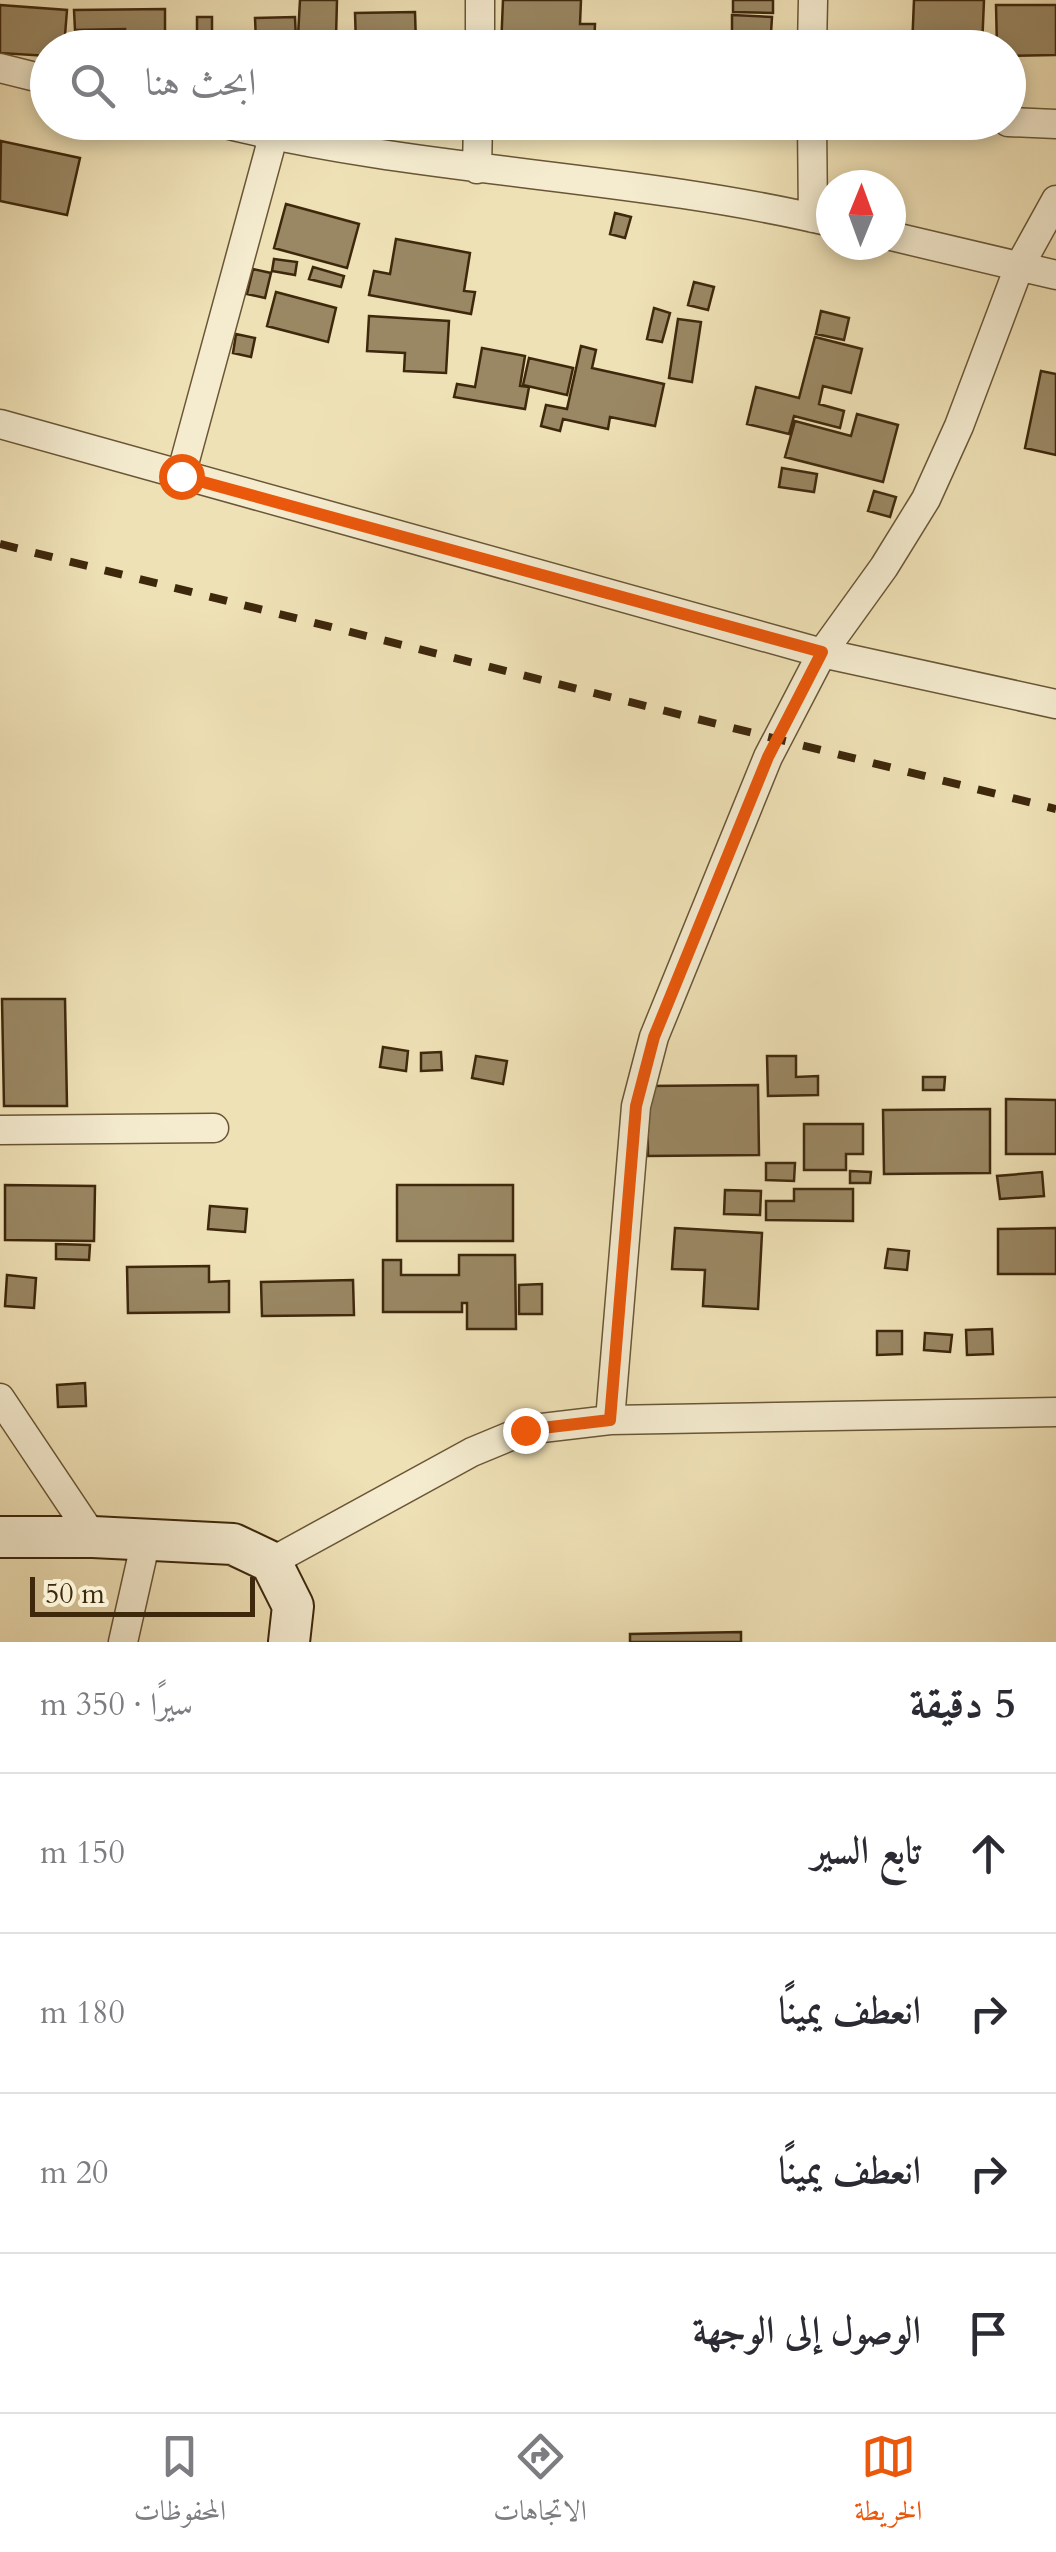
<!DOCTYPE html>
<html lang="ar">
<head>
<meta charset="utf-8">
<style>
  :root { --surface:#fff; --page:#f7f7f7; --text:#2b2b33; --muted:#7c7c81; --line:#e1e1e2; --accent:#ea580c }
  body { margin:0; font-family:Cardo,Amiri,serif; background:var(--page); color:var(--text); direction:rtl }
  .compass { position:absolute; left:816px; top:170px; width:90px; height:90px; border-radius:50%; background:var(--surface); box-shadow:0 5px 15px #0003; rotate:1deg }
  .scale { position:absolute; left:30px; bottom:25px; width:225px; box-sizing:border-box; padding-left:10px; border:5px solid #3e280c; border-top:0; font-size:28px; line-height:35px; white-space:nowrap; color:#3e280c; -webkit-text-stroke:8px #f5ecd0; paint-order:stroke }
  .stop { position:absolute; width:30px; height:30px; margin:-22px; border:8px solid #ea580c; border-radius:50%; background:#fff }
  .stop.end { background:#ea580c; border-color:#fff; box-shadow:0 2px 10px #0008 }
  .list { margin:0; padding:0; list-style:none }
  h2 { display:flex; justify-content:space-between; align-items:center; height:130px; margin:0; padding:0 40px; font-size:42px }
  h2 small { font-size:32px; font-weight:400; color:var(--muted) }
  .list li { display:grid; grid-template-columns:65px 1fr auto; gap:30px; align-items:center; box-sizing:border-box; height:160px; padding:0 40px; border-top:2px solid var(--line) }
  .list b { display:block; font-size:38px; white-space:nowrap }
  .list em { font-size:32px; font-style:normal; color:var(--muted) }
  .icon { flex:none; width:55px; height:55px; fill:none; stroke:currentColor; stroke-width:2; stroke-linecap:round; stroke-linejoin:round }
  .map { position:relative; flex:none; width:1056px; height:1642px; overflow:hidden; direction:ltr }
  .search { position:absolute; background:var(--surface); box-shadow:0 5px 15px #0003; left:30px; right:30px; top:30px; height:110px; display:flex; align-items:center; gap:25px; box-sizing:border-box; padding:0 35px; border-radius:55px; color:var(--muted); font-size:38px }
  .sheet { height:770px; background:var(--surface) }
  nav { display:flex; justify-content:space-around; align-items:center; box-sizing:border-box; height:140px; border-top:2px solid var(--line); background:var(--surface); font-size:28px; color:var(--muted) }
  nav a { display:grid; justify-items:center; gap:5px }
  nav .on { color:var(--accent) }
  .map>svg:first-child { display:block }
  .building { fill:#9a8864; stroke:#3e280c; stroke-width:2.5 }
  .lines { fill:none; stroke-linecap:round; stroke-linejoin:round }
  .street-casing { stroke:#6a5636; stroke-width:31 }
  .secondary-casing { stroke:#3e280c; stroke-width:44 }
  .street { stroke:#f5ecd0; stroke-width:28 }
  .secondary { stroke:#f5ecd0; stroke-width:40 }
  .rail { stroke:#3e280c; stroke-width:8; stroke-dasharray:18 18; stroke-linecap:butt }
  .route { stroke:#ea580c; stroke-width:12 }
</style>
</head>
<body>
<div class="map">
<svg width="1056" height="1642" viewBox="0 0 1056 1642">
  <rect width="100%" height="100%" fill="#efe1b6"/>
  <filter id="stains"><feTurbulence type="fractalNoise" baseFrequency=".002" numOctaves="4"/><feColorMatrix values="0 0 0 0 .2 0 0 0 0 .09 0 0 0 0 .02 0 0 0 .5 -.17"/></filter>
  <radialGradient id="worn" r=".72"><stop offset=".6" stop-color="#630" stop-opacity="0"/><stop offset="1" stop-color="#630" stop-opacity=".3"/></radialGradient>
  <path class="building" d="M300 0H337L336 38 298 36Z
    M503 0H581L580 24H595L594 48H501Z
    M733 0H773V13L733 12Z
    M914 0H984L982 48H912Z
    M0 5 67 10 64 48H48V56L0 53Z
    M996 5H1056V55L1008 56V48H997Z
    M165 9V40H125V29L75 30 74 10Z
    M415 12 416 44H356L355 13Z
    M732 15 772 17 771 33 732 32Z
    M197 17H212V40L197 41Z
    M295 17 296 39 256 41 255 18Z
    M1 141 80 158 67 215 0 201Z
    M286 204 359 224 347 268 274 248Z
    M615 213 631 217 625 238 610 234Z
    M396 239 470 253 464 291 475 292 471 314 369 295 374 271 390 274Z
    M274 259 297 262 295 275 272 271Z
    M313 267 344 276 341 287 309 279Z
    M253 269 271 273 265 298 247 294Z
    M694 282 714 287 708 310 688 305Z
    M276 292 336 308 328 342 267 326Z
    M654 308 670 313 662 342 647 339Z
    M821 311 849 318 844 340 816 334Z
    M369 316 449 321 446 373 404 371 405 353 367 351Z
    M678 319 701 322 692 382 669 378Z
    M236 334 255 338 251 357 233 353Z
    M815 337 862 349 851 393 823 386 819 404 844 411 840 428 794 416 789 434 747 424 756 387 799 398Z
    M581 346 596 350 592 368 664 384 655 426 610 417 608 429 563 419 560 431 541 426 546 405 567 409Z
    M482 348 525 356 520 386 529 387 525 409 454 397 457 384 475 387Z
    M529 358 573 368 567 395 523 385Z
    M1041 371 1056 374V455L1025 448Z
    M857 414 898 425 883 482 785 457 795 421 851 436Z
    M782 468 817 474 814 492 779 487Z
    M874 491 896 497 890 517 868 511Z
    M2 999H65L67 1106H4Z
    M383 1047 408 1051 406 1071 380 1067Z
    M441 1052 442 1070 421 1071V1053Z
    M476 1056 507 1061 503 1084 472 1078Z
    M767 1056H796V1077L818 1076V1095L768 1096Z
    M923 1077H945L944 1090H923Z
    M758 1085 759 1155 648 1156 647 1086Z
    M1006 1099 1056 1100V1154H1006Z
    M990 1109V1173L884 1174 883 1110Z
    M804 1124H863V1154H846V1170H804Z
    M766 1163H795L794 1181 766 1180Z
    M850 1171 871 1172 870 1183H850Z
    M1042 1172 1044 1196 1000 1199 997 1176Z
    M5 1185 95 1186 94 1241 5 1240Z
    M397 1185H513V1241H397Z
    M794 1189H853V1221L766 1220V1201H794Z
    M725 1190 761 1191 760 1215 724 1214Z
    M210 1206 247 1209 245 1232 208 1229Z
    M675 1228 762 1233 758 1309 703 1306 705 1270 672 1269Z
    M1056 1228V1274H998V1229Z
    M56 1244 90 1245 89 1260 56 1259Z
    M888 1249 909 1251 907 1270 885 1268Z
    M459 1255H515L516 1329H467V1303H462V1312H383V1260H401V1275H459Z
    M209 1266V1282L229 1281V1312L128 1313 127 1267Z
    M7 1275 36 1278 34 1308 5 1306Z
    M353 1280 354 1315 262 1316 261 1282Z
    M542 1284V1314H519V1285Z
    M992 1329 993 1354 967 1355 966 1330Z
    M877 1331H902V1354L877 1355Z
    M925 1333 952 1335 950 1352 924 1350Z
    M85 1383 86 1406 58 1407 57 1385Z
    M741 1632V1642H630V1634Z"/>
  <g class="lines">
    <g class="street-casing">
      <path id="street" d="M480 48V0
        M812 48 813 0
        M0 68 48 80
        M217 122C418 173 629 174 831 222
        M812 122 813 218
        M1008 122 1056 124
        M477 169 478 122
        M891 236 1056 275
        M0 424 822 653 1056 704
        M181 475 273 137
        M0 1130 214 1128
        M0 1398 93 1537
        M610 1420 636 1106 654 1037 768 757 822 653 884 567 926 499 959 426 1019 267 1056 200
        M271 1562 472 1452 525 1430 610 1420 1056 1412
        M123 1642 146 1540"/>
    </g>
    <g class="secondary-casing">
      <path id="secondary" d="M0 1537H93L233 1544 271 1562 293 1606 289 1642"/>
    </g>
    <use href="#street" class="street"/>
    <use href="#secondary" class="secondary"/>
    <path class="rail" d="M0 544 1056 809"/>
  </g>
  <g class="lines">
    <path class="route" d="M181 476 822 652 768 757 654 1037 636 1106 610 1420 525 1430"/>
  </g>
  <rect width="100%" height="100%" filter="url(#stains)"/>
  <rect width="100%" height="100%" fill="url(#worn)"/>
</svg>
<svg class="compass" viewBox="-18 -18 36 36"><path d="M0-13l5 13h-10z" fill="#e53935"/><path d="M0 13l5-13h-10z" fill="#7c7c81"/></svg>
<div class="scale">50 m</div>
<div class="stop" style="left:181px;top:476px"></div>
<div class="stop end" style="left:525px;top:1430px"></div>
<div class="search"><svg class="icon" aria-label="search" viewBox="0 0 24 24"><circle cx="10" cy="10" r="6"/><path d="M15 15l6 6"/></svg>ابحث هنا</div>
</div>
<section class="sheet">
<h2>5 دقيقة<small>سيرًا · 350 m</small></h2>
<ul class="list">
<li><svg class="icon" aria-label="ahead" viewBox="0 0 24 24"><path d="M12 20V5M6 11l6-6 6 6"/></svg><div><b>تابع السير</b></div><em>150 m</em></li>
<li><svg class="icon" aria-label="right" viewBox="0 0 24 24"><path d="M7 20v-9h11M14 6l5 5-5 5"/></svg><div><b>انعطف يمينًا</b></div><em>180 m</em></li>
<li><svg class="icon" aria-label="right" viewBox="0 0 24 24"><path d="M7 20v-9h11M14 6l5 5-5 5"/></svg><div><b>انعطف يمينًا</b></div><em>20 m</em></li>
<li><svg class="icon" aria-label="arrive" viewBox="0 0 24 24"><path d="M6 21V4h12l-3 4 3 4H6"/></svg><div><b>الوصول إلى الوجهة</b></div></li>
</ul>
</section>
<nav>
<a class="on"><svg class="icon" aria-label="map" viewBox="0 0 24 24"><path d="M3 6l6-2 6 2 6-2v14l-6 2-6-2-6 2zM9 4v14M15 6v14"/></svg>الخريطة</a>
<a><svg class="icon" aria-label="directions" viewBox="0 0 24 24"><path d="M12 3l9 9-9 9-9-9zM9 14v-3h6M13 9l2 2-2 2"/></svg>الاتجاهات</a>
<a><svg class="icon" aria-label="saved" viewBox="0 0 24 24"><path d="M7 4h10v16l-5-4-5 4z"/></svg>المحفوظات</a>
</nav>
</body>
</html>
